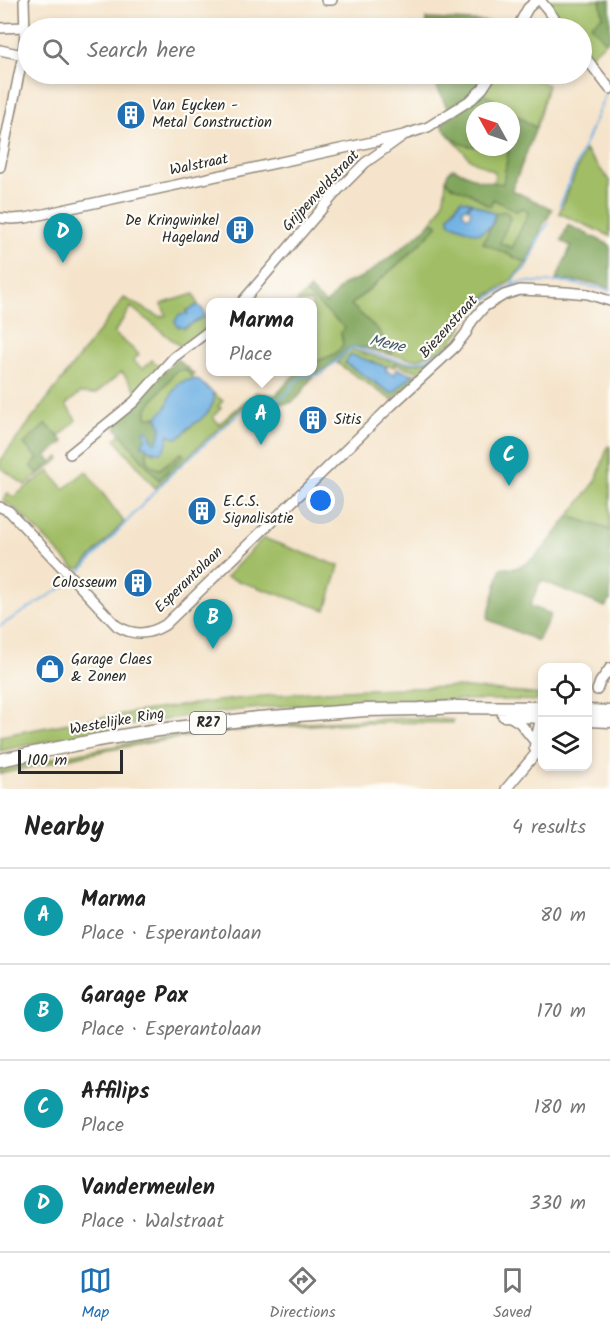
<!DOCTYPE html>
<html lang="en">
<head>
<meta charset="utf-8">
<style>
  :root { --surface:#fff; --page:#f2f2f2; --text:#222; --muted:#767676; --line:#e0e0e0; --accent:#1f6fb2 }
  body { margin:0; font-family:Kalam,sans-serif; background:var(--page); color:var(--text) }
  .controls { position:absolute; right:18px; bottom:18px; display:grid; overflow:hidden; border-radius:12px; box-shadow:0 3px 9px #0003 }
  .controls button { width:54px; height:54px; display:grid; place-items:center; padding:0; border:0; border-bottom:2px solid var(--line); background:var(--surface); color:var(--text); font:30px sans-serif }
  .compass { position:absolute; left:466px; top:102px; width:54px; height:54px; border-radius:50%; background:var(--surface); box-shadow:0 3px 9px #0003; rotate:310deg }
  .scale { position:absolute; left:18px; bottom:15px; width:105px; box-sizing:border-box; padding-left:6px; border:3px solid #2b2b2b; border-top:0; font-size:16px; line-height:21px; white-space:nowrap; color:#2b2b2b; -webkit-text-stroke:4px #fdfcf7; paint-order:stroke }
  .you { position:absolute; left:321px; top:501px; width:21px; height:21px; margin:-15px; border:4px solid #fff; border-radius:50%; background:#1a73e8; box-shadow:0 0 0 9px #1a73e833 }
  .badge { display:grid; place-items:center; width:39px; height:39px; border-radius:50%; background:var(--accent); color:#fff; font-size:20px; font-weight:700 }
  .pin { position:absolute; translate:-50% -50px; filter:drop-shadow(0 2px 3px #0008) }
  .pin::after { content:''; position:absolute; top:32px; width:21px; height:18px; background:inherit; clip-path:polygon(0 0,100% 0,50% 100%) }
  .popup { position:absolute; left:206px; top:298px; width:111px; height:78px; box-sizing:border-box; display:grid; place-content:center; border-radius:12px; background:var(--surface); filter:drop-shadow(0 2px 4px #0005); font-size:20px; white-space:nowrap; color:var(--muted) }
  .popup b { font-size:22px; color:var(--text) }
  .popup::after { content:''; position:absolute; left:50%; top:100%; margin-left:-12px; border:12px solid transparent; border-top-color:var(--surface) }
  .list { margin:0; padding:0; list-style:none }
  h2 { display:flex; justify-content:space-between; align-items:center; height:78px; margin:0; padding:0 24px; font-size:26px }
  h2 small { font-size:20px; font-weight:400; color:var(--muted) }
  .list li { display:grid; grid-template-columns:39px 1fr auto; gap:18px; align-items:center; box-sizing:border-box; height:96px; padding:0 24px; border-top:2px solid var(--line) }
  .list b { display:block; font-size:22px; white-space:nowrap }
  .list p { margin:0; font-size:20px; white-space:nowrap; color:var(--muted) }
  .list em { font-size:20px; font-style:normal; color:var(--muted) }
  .icon { flex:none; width:33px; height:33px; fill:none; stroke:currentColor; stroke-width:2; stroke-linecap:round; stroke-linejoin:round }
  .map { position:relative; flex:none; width:610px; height:789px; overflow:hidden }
  .search { position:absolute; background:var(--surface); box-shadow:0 3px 9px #0003; left:18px; right:18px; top:18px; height:66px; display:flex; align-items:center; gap:15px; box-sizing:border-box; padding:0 21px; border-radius:33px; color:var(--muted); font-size:22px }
  .sheet { height:462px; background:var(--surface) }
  nav { display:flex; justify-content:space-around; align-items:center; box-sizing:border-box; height:84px; border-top:2px solid var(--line); background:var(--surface); font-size:16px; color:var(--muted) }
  nav a { display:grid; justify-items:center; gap:3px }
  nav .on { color:var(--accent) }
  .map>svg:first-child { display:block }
  .green { fill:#a1be66; stroke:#667448; stroke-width:1.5 }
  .forest { fill:#80a55b; stroke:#566843; stroke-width:1.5 }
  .water { fill:#70b1e4; stroke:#4e6e88; stroke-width:1.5 }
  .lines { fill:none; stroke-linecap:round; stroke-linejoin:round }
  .stream { stroke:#70b1e4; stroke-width:2 }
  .minor-casing { stroke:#90887b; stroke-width:12 }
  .major-casing { stroke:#90887b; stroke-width:15 }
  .minor { stroke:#fff; stroke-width:9 }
  .major { stroke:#fff; stroke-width:12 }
  .labels { text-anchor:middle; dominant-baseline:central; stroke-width:4.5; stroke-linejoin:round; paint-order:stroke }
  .shield { fill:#fdfcf7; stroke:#6a6a68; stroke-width:1.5 }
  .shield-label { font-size:14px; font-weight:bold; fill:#2b2b2b }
  .poi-label { font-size:15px; fill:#2b2b2b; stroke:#fdfcf7; text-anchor:start }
  .street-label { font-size:15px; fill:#2b2b2b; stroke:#fdfcf7 }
  .water-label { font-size:16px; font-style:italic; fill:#435a6c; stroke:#fdfcf7 }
</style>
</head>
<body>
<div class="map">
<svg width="610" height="789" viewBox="0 0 610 789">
  <rect width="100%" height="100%" fill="#fdfcf7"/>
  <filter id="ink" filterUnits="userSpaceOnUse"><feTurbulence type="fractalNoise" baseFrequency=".0167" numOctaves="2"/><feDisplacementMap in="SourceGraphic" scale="12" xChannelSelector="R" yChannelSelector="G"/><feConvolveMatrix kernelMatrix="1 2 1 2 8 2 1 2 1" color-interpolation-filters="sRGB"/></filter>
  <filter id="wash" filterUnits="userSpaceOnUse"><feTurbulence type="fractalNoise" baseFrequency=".008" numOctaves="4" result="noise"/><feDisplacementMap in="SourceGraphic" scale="24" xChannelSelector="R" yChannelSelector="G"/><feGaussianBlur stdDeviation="1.35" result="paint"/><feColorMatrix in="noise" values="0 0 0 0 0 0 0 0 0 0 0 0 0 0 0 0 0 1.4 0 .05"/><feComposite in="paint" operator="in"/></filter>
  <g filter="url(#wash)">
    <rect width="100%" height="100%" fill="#f5e4cb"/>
    <path class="green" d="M544 0H600L603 16 592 25 606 42 589 57 582 47V28H566Z
      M495 74H520L529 79 530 77 548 85 536 128 482 92Z
      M446 132C454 139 464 148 475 146V147H509L503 185 494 183 495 172 471 160Z
      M585 150 610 181V236L559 213Z
      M446 180C451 189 464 189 473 194 479 198 483 204 490 206L493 199 516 211 522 208 527 210 528 214 512 248 499 243 510 218 499 212 495 214 472 203 468 208 467 207 470 203 457 204 449 216V221L480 233 491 226 483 243 527 263 508 283 476 303 471 310 459 332 449 345 441 350 418 359H411L393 355 379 331 351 305 410 254 437 224 431 222C443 208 445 198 446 180Z
      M306 293 346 328 341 335 343 344C336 358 325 357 312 363V302H297Z
      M194 294 198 305 186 311 188 314 184 328 205 315 210 327 181 347 131 307 114 333 139 354 133 361 143 369 152 360 162 368 139 394 122 372 95 394 80 393 66 405 76 420 59 437 46 424 25 445 38 459 37 473 59 457 60 459 25 485 0 467V461L124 298 160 317 166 315 161 304Z
      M349 350H353C371 355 399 366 418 363 429 362 438 356 448 350L423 373 394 364V367L388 365 387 367 351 355 345 363 392 393 414 374 419 376 392 400 337 363Z
      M181 370H185L192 376 193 380C188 381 183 380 179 384 168 392 170 411 157 417 154 418 150 417 147 417V408L176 371Z
      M256 392 263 393 262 395H258L247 403 196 449 155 488 115 439 121 434 159 480 181 453 160 469C149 467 145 460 148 449L153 453 168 440V435L169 434 182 435C192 422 218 413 213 393L223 401 218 406 221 408 213 417 219 424Z
      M608 446 610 447V530L569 516 596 481Z
      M49 471 64 489 86 471 124 522 81 568 77 569 74 568 19 512 3 500 8 493 13 497Z
      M263 538 339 566 326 610 226 577Z
      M457 687 542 695V701C414 697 284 701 156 721 104 729 52 740 0 751V736C99 716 198 701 298 693 351 688 404 688 457 687Z
      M406 718 453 720V723C369 721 284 724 202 735 135 743 66 759 0 774V769C62 756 125 743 188 734 260 725 333 721 406 718Z"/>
    <path class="forest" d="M600 0H610V38L606 42 591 25 603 16Z
      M426 19 516 23 513 28H426Z
      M431 74H486C477 90 464 100 448 110Z
      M482 92 510 111H475V146C463 148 445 135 442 124Z
      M511 112 536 128 512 190 552 209 549 216 543 225 527 263 483 243 494 221 495 214 503 211 508 213 510 218 500 243 512 248 528 214 527 210 522 208 516 211 493 199 490 206C483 204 479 198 473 195 464 189 451 189 446 180L448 173 453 168 478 180 503 184 509 147H511Z
      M431 222 438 225C412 255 380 278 351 305L379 331 393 355 365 348 350 347C340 353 335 363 325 369 321 372 316 373 313 376 295 400 298 409 264 401L262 395 263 393 276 395 294 375 298 372H312V363C324 357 336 358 343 344L341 332 345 328 306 293 309 289 326 304 344 284 364 276 375 268 394 254 425 229Z
      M568 225 610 245V288L591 283 556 280 571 246 561 241Z
      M177 359 194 374 192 376 185 370 176 371 147 408V417H157C162 427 162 433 156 443L153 441 149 432 145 435 146 438 142 444 148 449C145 460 149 467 160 469L181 453 184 455 159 480 116 428V421Z
      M46 424 64 442 46 456 52 462 38 473 31 466 38 459 24 444Z
      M569 516 610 530V601L605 607 541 580 530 606 551 614 538 641 487 619 501 568C506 567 510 569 515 568 537 563 555 533 569 516Z"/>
    <path class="water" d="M461 200 471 202 467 207 463 209C462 214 465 216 469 217L471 211 468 208 472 203 495 214 491 226 480 233H475L450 223 449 216Z
      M198 305 203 310 205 315 202 318 184 328 177 326 175 321 179 315 188 314 186 311Z
      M351 355 387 367 386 371 395 374 397 369 414 374 392 394 345 363Z
      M197 379 213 393 214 398 213 403 209 411 200 420 189 427 182 435 177 438H174L169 434 168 435 167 444 162 452C153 453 149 450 142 444L146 438 144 432 146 430 149 432 153 441 156 442C163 433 162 427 157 417L166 408 170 398 178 384 185 381Z"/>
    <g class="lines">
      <path class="stream" d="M560 205 606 93
        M512 285C515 272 524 273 529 263 536 250 538 234 549 223
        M470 317 476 306 496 293 521 282H563L605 289 610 291
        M76 576 171 474 259 396 278 399 284 397 297 380 302 376 322 374 350 348H356C373 353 395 362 412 362 424 362 438 354 448 348
        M0 626 68 584"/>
    </g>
  </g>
  <g filter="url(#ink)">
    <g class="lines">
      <g class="minor-casing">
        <path id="minor" d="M326 0H332
          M540 0 562 28
          M0 28 25 27
          M517 28 528 8 537 0
          M0 50 23 55
          M582 53 610 89
          M0 167 23 55 25 32 24 0
          M0 218 12 219 26 218 404 135
          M242 302 338 190 365 163 404 135 428 127 472 99 483 88 492 74
          M70 454 134 402 174 357 210 330
          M0 507 9 511 117 626C134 636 148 635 165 625L391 406 455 347 466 333 472 321 484 307 504 295 520 290 566 292 588 294 610 301
          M597 690 600 682 610 668
          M509 716 520 723 536 743
          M534 748 542 712
          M506 789 537 752 542 740"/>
      </g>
      <g class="major-casing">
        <path id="major" d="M588 711 610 712
          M504 715 542 717
          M588 720 610 721
          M0 760 98 740 151 731 258 718 366 710 419 709 456 707 542 708"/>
      </g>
      <use href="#minor" class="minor"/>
      <use href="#major" class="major"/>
    </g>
  </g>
  <defs>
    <g id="building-disc" transform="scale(1.5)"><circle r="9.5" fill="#1f6fb2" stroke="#fdfcf7"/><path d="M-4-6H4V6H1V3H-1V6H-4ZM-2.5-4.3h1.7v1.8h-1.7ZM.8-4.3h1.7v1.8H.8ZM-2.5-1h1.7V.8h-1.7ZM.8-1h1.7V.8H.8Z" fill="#fff"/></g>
    <g id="shop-disc" transform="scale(1.5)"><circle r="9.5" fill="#1f6fb2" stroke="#fdfcf7"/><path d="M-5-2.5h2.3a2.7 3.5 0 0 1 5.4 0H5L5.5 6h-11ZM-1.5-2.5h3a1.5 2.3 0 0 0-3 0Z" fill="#fff"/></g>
  </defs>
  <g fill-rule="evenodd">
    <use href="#building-disc" x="131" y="115"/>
    <use href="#building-disc" x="240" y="230"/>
    <use href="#building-disc" x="313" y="420"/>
    <use href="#building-disc" x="202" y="511"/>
    <use href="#building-disc" x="138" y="583"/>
    <use href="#shop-disc" x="50" y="669"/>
  </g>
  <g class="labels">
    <rect class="shield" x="190" y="712" width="36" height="22" rx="4.5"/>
    <g class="shield-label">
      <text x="208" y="723">R27</text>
    </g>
    <g class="poi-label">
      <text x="152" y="106">Van Eycken -<tspan x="152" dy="17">Metal Construction</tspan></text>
      <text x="219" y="221" text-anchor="end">De Kringwinkel<tspan x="219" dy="17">Hageland</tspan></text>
      <text x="334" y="420">Sitis</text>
      <text x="223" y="502">E.C.S.<tspan x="223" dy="17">Signalisatie</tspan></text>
      <text x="117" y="583" text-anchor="end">Colosseum</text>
      <text x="71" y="660">Garage Claes<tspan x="71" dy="17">&amp; Zonen</tspan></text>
    </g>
    <g class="street-label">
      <text transform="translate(199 165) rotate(-12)">Walstraat</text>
      <text transform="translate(321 191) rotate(-47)">Grijpenveldstraat</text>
      <text transform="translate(449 327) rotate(-48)">Biezenstraat</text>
      <text transform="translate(189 580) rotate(-44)">Esperantolaan</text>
      <text transform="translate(117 722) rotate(-10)">Westelijke Ring</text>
    </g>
    <g class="water-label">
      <text transform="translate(387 344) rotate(12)">Mene</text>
    </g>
  </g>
</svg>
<div class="controls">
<button><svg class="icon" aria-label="locate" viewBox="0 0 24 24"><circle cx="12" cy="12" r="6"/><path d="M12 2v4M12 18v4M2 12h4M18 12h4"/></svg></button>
<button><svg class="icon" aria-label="layers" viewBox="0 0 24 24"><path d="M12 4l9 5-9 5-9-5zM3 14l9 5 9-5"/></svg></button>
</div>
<svg class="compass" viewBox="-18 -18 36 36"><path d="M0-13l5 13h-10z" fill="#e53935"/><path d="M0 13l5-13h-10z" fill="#767676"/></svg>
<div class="scale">100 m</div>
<div class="you"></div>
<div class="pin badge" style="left:261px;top:445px;background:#0f9aa8">A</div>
<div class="popup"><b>Marma</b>Place</div>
<div class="pin badge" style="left:213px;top:649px;background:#0f9aa8">B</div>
<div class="pin badge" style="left:509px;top:486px;background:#0f9aa8">C</div>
<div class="pin badge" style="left:63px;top:263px;background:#0f9aa8">D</div>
<div class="search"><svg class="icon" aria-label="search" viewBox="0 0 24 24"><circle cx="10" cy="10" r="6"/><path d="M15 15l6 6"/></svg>Search here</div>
</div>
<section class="sheet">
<h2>Nearby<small>4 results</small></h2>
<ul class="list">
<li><span class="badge" style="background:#0f9aa8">A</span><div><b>Marma</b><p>Place · Esperantolaan</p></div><em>80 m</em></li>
<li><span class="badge" style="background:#0f9aa8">B</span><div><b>Garage Pax</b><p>Place · Esperantolaan</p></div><em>170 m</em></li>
<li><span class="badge" style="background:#0f9aa8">C</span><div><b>Affilips</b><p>Place</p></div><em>180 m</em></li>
<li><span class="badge" style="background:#0f9aa8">D</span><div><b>Vandermeulen</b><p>Place · Walstraat</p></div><em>330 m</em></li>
</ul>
</section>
<nav>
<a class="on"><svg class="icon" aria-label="map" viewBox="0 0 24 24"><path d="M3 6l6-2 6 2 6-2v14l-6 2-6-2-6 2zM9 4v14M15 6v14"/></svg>Map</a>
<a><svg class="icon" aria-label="directions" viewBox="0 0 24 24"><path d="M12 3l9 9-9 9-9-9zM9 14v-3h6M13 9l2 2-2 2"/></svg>Directions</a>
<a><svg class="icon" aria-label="saved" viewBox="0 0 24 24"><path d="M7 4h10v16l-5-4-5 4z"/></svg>Saved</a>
</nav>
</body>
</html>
